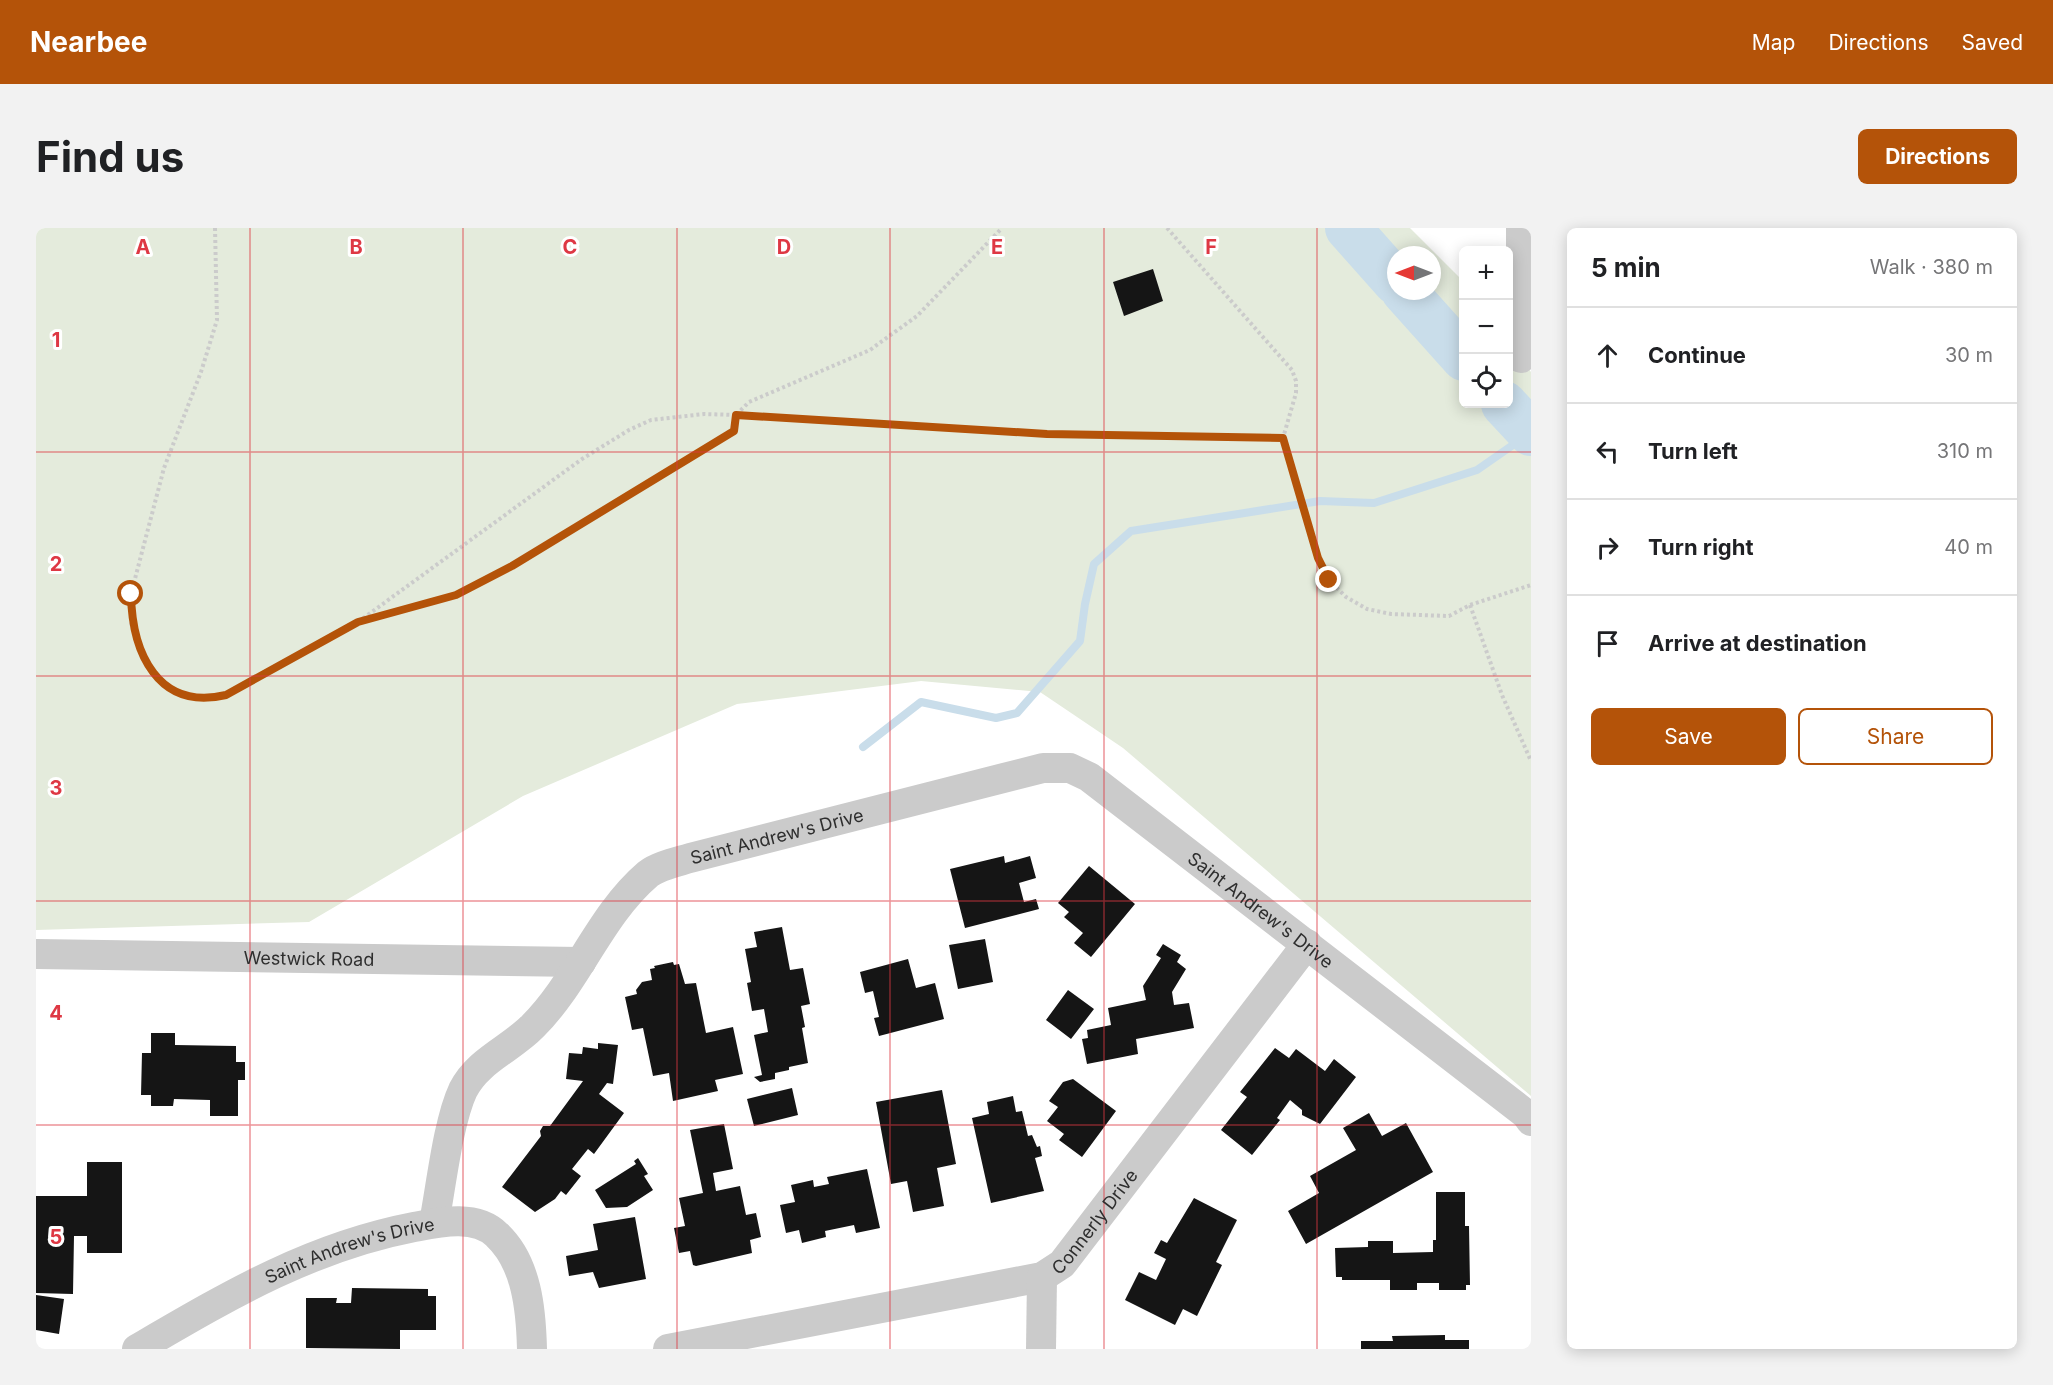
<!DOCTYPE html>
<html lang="en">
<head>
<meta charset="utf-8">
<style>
  :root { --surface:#fff; --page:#f2f2f2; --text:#202124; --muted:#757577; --line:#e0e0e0; --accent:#b45309 }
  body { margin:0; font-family:Inter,sans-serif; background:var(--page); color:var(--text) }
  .controls { position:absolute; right:18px; top:18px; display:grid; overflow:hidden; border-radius:9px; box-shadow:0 3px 15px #0003 }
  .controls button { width:54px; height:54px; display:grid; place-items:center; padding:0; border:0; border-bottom:2px solid var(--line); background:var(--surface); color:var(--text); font:30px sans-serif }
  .compass { position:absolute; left:1351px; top:18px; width:54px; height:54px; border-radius:50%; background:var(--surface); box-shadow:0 3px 15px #0003; rotate:270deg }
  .stop { position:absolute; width:18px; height:18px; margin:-14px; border:4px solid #b45309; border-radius:50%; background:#fff }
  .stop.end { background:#b45309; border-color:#fff; box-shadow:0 2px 6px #0008 }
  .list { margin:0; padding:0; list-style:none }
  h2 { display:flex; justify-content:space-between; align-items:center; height:78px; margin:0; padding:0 24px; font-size:26px }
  h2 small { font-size:20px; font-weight:400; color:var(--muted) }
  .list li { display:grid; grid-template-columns:39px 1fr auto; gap:18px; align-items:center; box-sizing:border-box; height:96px; padding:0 24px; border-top:2px solid var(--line) }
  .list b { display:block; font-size:22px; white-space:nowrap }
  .list em { font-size:20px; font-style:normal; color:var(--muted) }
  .actions { display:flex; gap:12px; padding:18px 24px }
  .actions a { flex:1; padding:14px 0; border:2px solid var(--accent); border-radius:9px; text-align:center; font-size:21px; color:var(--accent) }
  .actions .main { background:var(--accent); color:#fff }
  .icon { flex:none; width:33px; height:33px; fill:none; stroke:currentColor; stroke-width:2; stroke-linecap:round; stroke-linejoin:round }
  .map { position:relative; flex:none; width:1495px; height:1121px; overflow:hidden; border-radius:9px }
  header { display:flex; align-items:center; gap:36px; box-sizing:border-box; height:84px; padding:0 30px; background:var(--accent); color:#fff }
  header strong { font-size:28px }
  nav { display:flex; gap:33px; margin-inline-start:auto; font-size:21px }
  .intro { display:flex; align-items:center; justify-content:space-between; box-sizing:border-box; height:144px; padding:0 36px }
  h1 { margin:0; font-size:42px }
  .button { padding:15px 27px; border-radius:9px; background:var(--accent); color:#fff; font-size:21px; font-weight:700 }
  main { display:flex; gap:36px; padding:0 36px }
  aside { flex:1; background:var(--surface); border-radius:9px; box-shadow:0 3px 15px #0003 }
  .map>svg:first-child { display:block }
  .green { fill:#e4ebdc; fill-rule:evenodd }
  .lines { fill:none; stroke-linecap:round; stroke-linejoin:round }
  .stream { stroke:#c9ddea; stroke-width:8 }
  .river { stroke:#c9ddea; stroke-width:46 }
  .building { fill:#151515 }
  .path { stroke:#cbcbcb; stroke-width:4; stroke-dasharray:3 3; stroke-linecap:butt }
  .minor { stroke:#cbcbcb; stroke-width:30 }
  .route { stroke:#b45309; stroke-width:8 }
  .grid { fill:none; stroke:#de3844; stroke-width:1.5; stroke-opacity:0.55 }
  .labels { text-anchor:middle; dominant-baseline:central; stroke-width:6; stroke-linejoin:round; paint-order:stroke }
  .street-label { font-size:18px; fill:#2e2e2e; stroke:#fff }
  .grid-label { font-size:20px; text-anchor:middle; font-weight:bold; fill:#de3844; stroke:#fff; stroke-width:6; stroke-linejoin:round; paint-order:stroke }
</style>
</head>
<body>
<header>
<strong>Nearbee</strong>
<nav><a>Map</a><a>Directions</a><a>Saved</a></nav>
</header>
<div class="intro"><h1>Find us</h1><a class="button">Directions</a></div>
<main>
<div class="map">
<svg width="1495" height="1121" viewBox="0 0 1495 1121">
  <rect width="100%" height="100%" fill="#fff"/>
  <path class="green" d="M0 0H1374L1427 53 1428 176H1472L1473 114 1495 144V868L1087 520 1004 464 885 453 701 476 487 568 273 694 0 702ZM1360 27H1396V63H1360Z"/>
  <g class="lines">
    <path class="stream" d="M827 519 885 474 960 490 981 485 1044 413 1049 376 1058 336 1095 303 1284 273 1338 275 1441 242 1494 205"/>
    <path class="river" d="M1312 0 1360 54
      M1368 63 1428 130
      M1468 176 1495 205"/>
  </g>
  <path class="building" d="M1117 41 1127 73 1088 88 1077 54Z
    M968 628 969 635 994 628 1000 650 983 655 988 674 1000 671 1003 681 929 700 914 641Z
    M1053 638 1099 676 1055 729 1038 715 1047 705 1028 689 1033 684 1022 675Z
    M746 699 754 742 767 740 774 776 765 778 769 799 766 800 772 835 753 839V842L739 845V851L724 854 718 849 726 847 718 807 732 804 728 781 716 783 711 755 715 754 709 721 721 719 718 704Z
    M949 711 957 754 922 761 913 717Z
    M1127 716 1145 727 1141 734 1150 741 1136 764 1138 777 1153 775 1158 800 1100 811 1102 826 1051 836 1046 811 1052 810 1051 802 1075 797 1072 780 1110 772 1107 758 1125 730 1120 727Z
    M872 731 880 760 899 755 908 791 843 808 838 790 843 789 837 763 829 765 824 744Z
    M637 734 638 737 643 736 649 756 660 755 670 805 697 799 707 846 679 852 682 863 637 873 633 845 617 848 607 800 596 802 589 769 601 766 600 762 606 754 616 752 614 741 619 740 618 738Z
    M1032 762 1058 781 1035 811 1010 792Z
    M115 805H139V817L200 818V834H209V852H202V888H174V872L138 871 137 878H115V867H105L106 825H115Z
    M562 815 582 817 577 856 571 855 563 866 588 885 558 926 552 921 536 941 545 948 530 967 525 963 519 971 499 984 466 959 505 908 504 903 507 898H514L547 853 530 851 533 825 546 826 547 819 562 821Z
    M1239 820 1253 830 1260 821 1289 843 1298 831 1320 849 1284 896 1266 887V882L1254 872 1241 890 1244 892 1216 927 1185 902 1211 869 1204 864Z
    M1037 851 1080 883 1046 929 1023 912 1028 906 1011 893 1022 879 1013 873 1027 854Z
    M756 860 762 887 718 898 711 871Z
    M906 862 920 936 901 940 908 978 877 984 871 953 855 956 840 874Z
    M977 868 980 884 986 883 992 908 996 907 1001 919 1004 918 1006 928 999 930 1008 963 955 975 936 890 953 886 951 874Z
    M1333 885 1346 908 1370 895 1397 944 1270 1016 1252 983 1283 965 1274 948 1320 922 1307 900Z
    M688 896 697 941 677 945 680 963 704 958 710 987 720 985 725 1009 714 1012 716 1025 660 1038 657 1037 654 1023 643 1025 638 1000 649 998 643 970 667 965 654 902Z
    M602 930 612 946 608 948 617 962 591 979 570 980 559 962 600 936 598 933Z
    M51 934H86V1025H51V1008H38L37 1066 0 1065V968H51Z
    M831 941 844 1000 820 1005 818 997 789 1003 790 1009 766 1015 763 1002 750 1005 744 977 759 974 755 957 777 952 778 959 793 956 791 949Z
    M1400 964H1429V998H1433L1434 1057H1430V1062H1403V1055H1381V1062H1354V1052H1306V1049H1300L1299 1020 1332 1019V1013H1357V1025L1397 1024V1012H1400Z
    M1158 970 1201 992 1180 1034 1186 1037 1161 1088 1147 1081 1139 1097 1089 1072 1103 1044 1120 1052 1130 1031 1118 1025 1125 1012 1131 1015Z
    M599 989 610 1051 563 1060 557 1044 533 1048 530 1028 562 1022 557 996Z
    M316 1060 392 1061V1068H400V1102H364V1121L270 1120V1070H301L300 1075H315Z
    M0 1067 28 1071 23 1106 0 1102Z
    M1409 1107V1112H1433V1121H1325V1113H1357L1356 1108Z"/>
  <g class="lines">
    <path class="path" d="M179 0 181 92 165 144 128 240 95 366V395L104 422 119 446 133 461 151 469 171 471 190 467 322 394 546 231 593 202 615 192 668 186 700 187 1011 206 1247 210
      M1131 0 1256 142 1260 153V165L1247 210 1282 330 1293 352 1310 369 1331 381 1355 386 1413 388 1434 377 1495 357
      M1434 377 1466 467 1495 533
      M325 393 420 367 476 338 698 203 700 187 713 174 834 122 881 88 966 0"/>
    <g class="minor">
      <path d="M1485 130V0"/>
      <path id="s1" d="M0 726 545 734"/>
      <path id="s2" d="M398 995C405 959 412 894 427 862 442 832 475 821 497 798 542 753 563 688 612 646 622 638 641 634 654 630L1007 540H1034L1053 549 1490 886 1495 893"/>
      <path id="s3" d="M101 1121C192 1068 274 1019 378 999 404 994 440 986 461 1007 491 1035 495 1082 496 1121"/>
      <path id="s4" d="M632 1121 1006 1049 1026 1036 1271 716"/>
      <path d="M1005 1121 1006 1049"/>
    </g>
  </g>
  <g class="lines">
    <path class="route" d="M95 366C96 425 122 483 190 467L322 394 420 367 476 338 698 203 700 187 1011 206 1247 210 1282 330 1293 352"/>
  </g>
  <path class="grid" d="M214 0V1121M427 0V1121M641 0V1121M854 0V1121M1068 0V1121M1281 0V1121M0 224H1495M0 448H1495M0 673H1495M0 897H1495"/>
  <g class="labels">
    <g class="street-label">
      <text stroke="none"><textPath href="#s2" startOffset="558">Saint Andrew's Drive</textPath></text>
      <text stroke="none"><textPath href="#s2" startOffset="1098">Saint Andrew's Drive</textPath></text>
      <text stroke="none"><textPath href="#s1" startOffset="273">Westwick Road</textPath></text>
      <text stroke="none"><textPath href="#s4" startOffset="458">Connerly Drive</textPath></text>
      <text stroke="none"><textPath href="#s3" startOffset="236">Saint Andrew's Drive</textPath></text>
    </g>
  </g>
  <g class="grid-label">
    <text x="107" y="26">A</text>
    <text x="320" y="26">B</text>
    <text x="534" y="26">C</text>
    <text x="748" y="26">D</text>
    <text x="961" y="26">E</text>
    <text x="1175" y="26">F</text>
    <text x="20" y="119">1</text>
    <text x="20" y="343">2</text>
    <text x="20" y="567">3</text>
    <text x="20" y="792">4</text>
    <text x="20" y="1016">5</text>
  </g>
</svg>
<div class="controls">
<button>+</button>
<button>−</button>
<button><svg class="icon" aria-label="locate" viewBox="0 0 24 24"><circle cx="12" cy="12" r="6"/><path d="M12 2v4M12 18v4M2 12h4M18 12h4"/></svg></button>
</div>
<svg class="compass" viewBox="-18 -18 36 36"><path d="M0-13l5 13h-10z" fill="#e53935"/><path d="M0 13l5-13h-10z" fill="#757577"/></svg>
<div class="stop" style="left:95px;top:366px"></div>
<div class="stop end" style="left:1293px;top:352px"></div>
</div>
<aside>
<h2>5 min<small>Walk · 380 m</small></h2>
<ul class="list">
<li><svg class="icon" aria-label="ahead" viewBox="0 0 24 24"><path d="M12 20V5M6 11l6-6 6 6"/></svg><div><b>Continue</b></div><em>30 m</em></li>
<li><svg class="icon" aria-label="left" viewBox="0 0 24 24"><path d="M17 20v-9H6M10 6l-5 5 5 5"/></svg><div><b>Turn left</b></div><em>310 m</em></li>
<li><svg class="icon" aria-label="right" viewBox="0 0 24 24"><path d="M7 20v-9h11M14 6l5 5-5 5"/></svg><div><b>Turn right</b></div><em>40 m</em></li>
<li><svg class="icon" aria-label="arrive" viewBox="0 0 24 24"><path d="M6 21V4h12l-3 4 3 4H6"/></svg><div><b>Arrive at destination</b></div></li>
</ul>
<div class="actions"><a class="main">Save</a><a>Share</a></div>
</aside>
</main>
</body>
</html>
